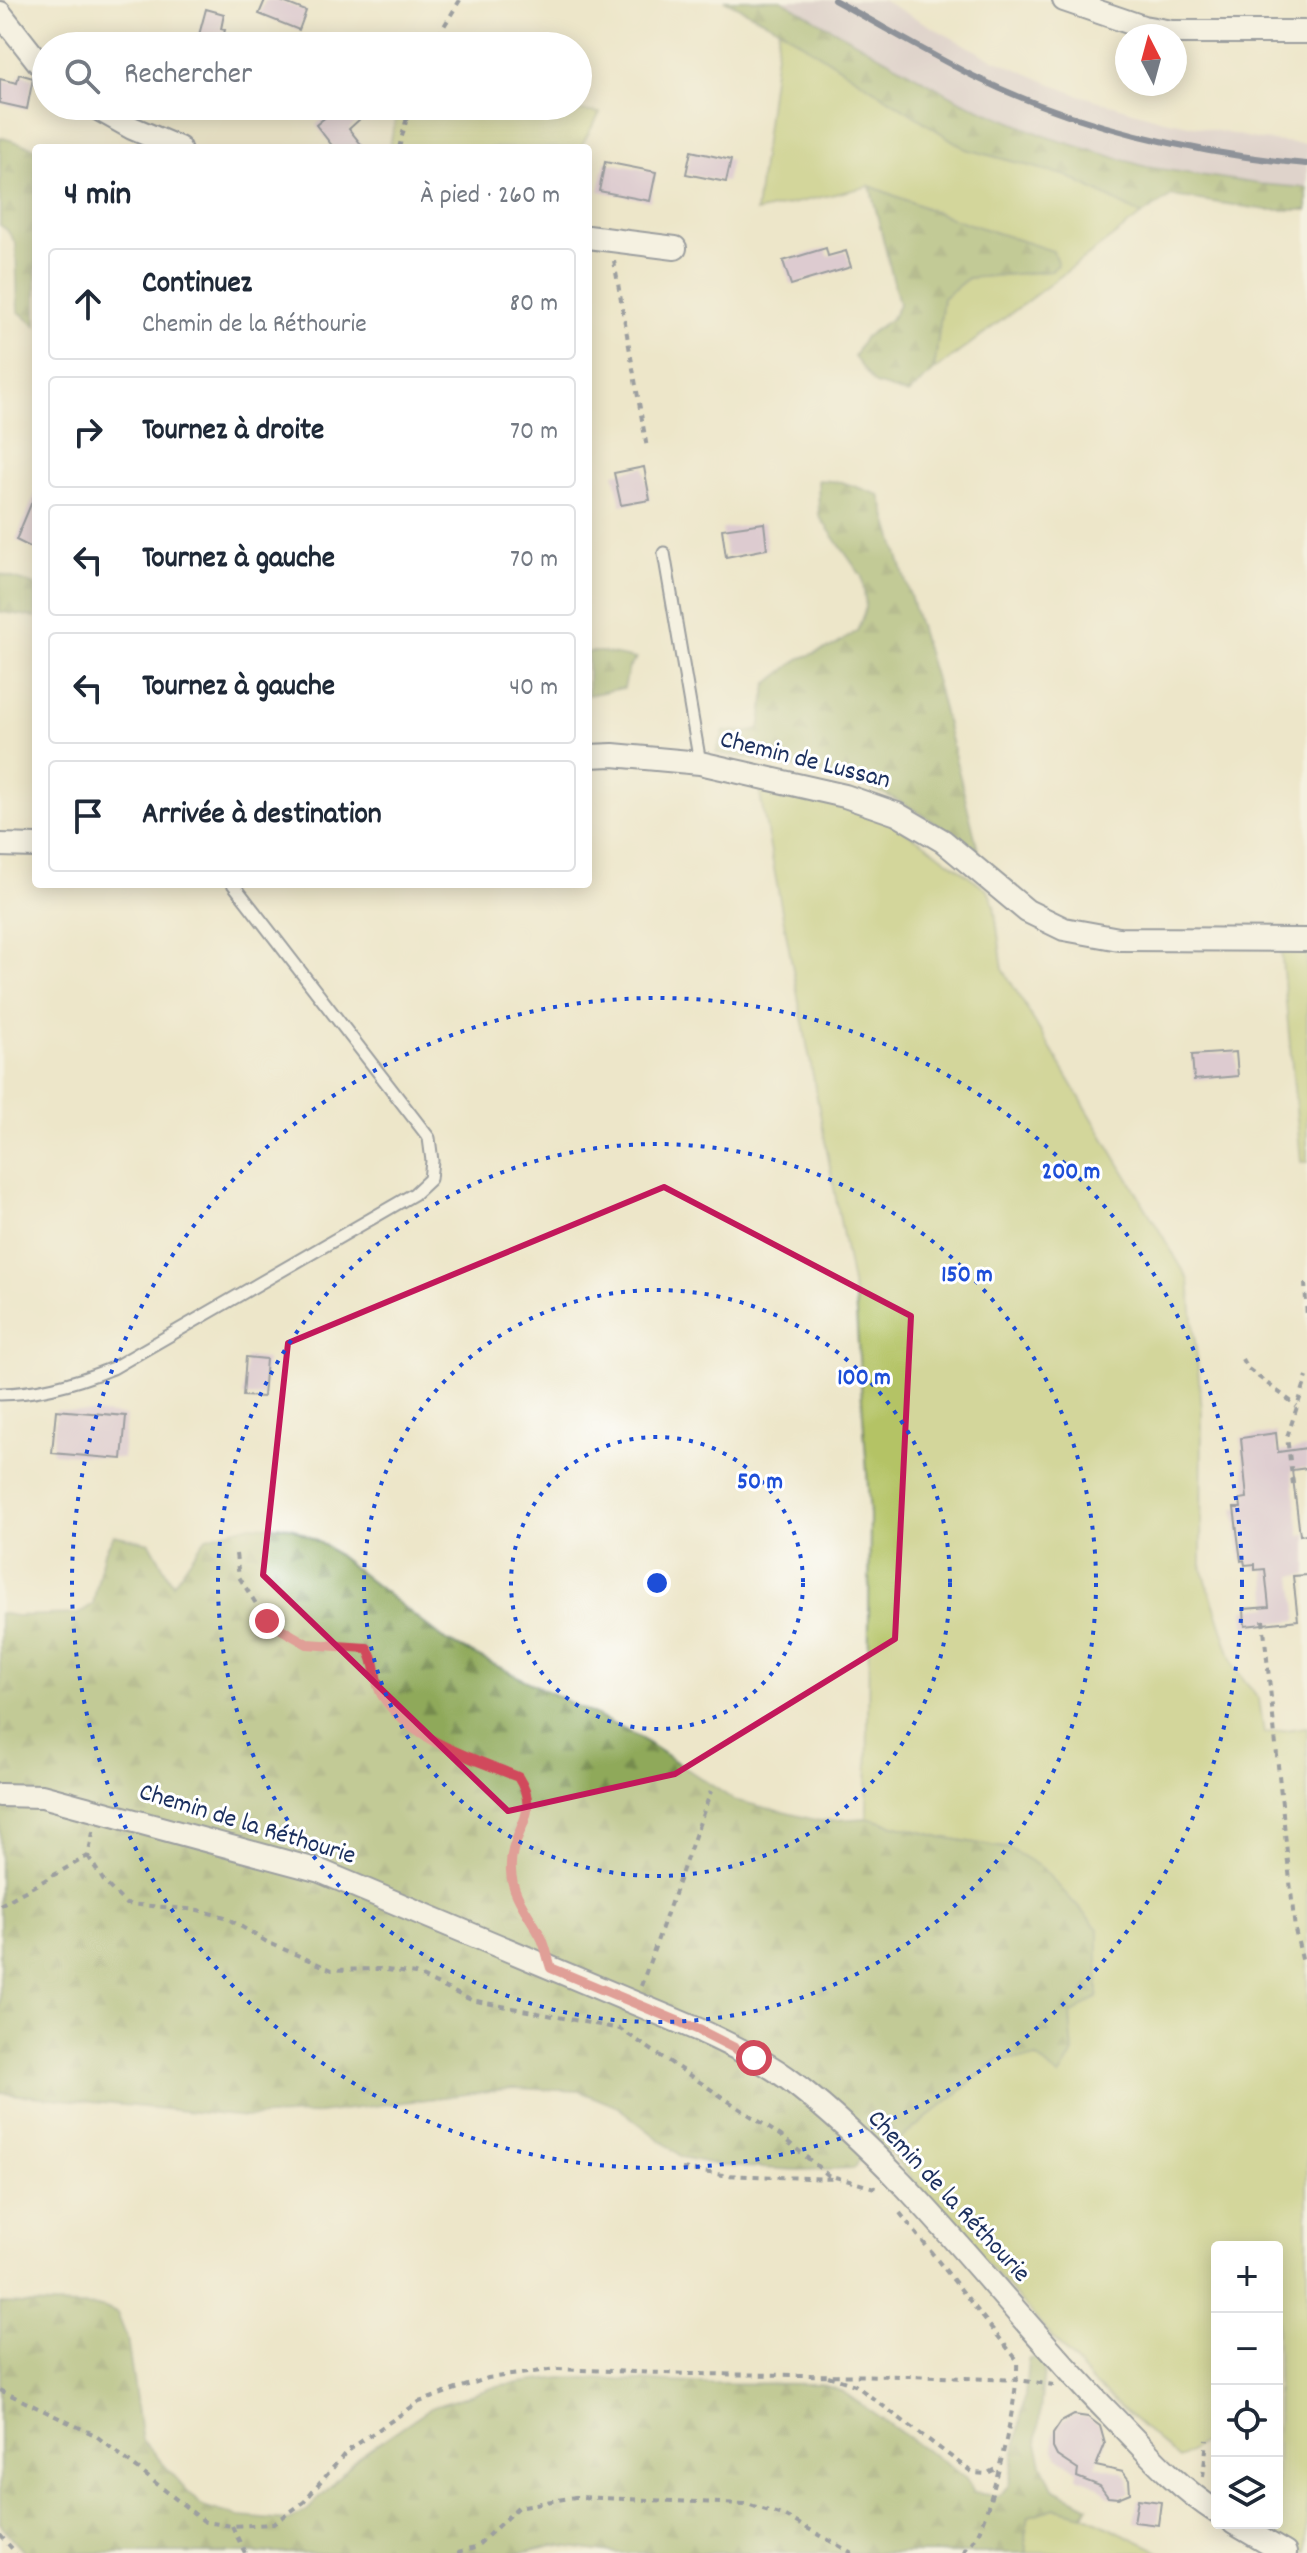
<!DOCTYPE html>
<html lang="fr">
<head>
<meta charset="utf-8">
<style>
  :root { --surface:#fff; --page:#f6f6f7; --text:#1f2937; --muted:#747a83; --line:#e0e1e3 }
  body { margin:0; font-family:Dekko,sans-serif; background:var(--page); color:var(--text) }
  .controls { position:absolute; right:24px; bottom:24px; display:grid; overflow:hidden; border-radius:8px; box-shadow:0 4px 20px #0003 }
  .controls button { width:72px; height:72px; display:grid; place-items:center; padding:0; border:0; border-bottom:2px solid var(--line); background:var(--surface); color:var(--text); font:40px sans-serif }
  .compass { position:absolute; left:1115px; top:24px; width:72px; height:72px; border-radius:50%; background:var(--surface); box-shadow:0 4px 20px #0003; rotate:354deg }
  .stop { position:absolute; width:24px; height:24px; margin:-18px; border:6px solid #d1495b; border-radius:50%; background:#fff }
  .stop.end { background:#d1495b; border-color:#fff; box-shadow:0 2px 8px #0008 }
  .list { margin:0; padding:0; list-style:none }
  h2 { display:flex; justify-content:space-between; align-items:center; height:104px; margin:0; padding:0 32px; font-size:34px }
  h2 small { font-size:26px; font-weight:400; color:var(--muted) }
  .list li { display:grid; grid-template-columns:52px 1fr auto; gap:24px; align-items:center; box-sizing:border-box; height:112px; margin:0 16px 16px; padding:0 16px; border:2px solid var(--line); border-radius:8px }
  .list b { display:block; font-size:30px; white-space:nowrap }
  .list p { margin:0; font-size:26px; white-space:nowrap; color:var(--muted) }
  .list em { font-size:26px; font-style:normal; color:var(--muted) }
  .icon { flex:none; width:44px; height:44px; fill:none; stroke:currentColor; stroke-width:2; stroke-linecap:round; stroke-linejoin:round }
  .map { position:relative; flex:none; width:1307px; height:2553px; overflow:hidden }
  .search { position:absolute; background:var(--surface); box-shadow:0 4px 20px #0003; left:32px; top:32px; width:560px; height:88px; display:flex; align-items:center; gap:20px; box-sizing:border-box; padding:0 28px; border-radius:44px; color:var(--muted); font-size:30px }
  .panel { position:absolute; background:var(--surface); box-shadow:0 4px 20px #0003; left:32px; top:144px; width:560px; height:744px; border-radius:8px }
  .map>svg:first-child { display:block }
  .industrial { fill:#cfbdcf }
  .green { fill:#b4c365; stroke:#687962; stroke-width:2 }
  .forest { fill:url(#forest-firs); stroke:#556c5c; stroke-width:2 }
  .building { fill:#cbacd9 }
  .lines { fill:none; stroke-linecap:round; stroke-linejoin:round }
  .service-casing { stroke:#3a4a6e; stroke-width:15 }
  .minor-casing { stroke:#3a4a6e; stroke-width:26 }
  .path { stroke:#3a4a6e; stroke-width:4; stroke-dasharray:6 6; stroke-linecap:butt }
  .service { stroke:#fff; stroke-width:11 }
  .minor { stroke:#fff; stroke-width:22 }
  .rail { stroke:#1b2f5e; stroke-width:6 }
  .route { stroke:#d1495b; stroke-width:10 }
  .marked { fill:none; stroke:#c2185b; stroke-width:6; stroke-linejoin:round }
  .ring { fill:none; stroke:#1d4ed8; stroke-width:4; stroke-dasharray:4 8 }
  .labels { text-anchor:middle; dominant-baseline:central; stroke-width:6; stroke-linejoin:round; paint-order:stroke }
  .street-label { font-size:26px; fill:#1b2f5e; stroke:#fff }
  .centre { fill:#1d4ed8; stroke:#fff; stroke-width:4 }
  .ring-label { font-size:24px; text-anchor:middle; font-weight:bold; fill:#1d4ed8; stroke:#fff; stroke-width:6; stroke-linejoin:round; paint-order:stroke }
</style>
</head>
<body>
<div class="map">
<svg width="1307" height="2553" viewBox="0 0 1307 2553">
  <defs>
    <pattern id="forest-firs" width="22" height="20" patternUnits="userSpaceOnUse" patternTransform="scale(2)"><rect width="22" height="20" fill="#8fa95a"/><path d="M5 1l3.5 6h-7zM16 11l3.5 6h-7z" fill="#748a4e"/></pattern>
  </defs>
  <rect width="100%" height="100%" fill="#fff"/>
  <filter id="ink" filterUnits="userSpaceOnUse"><feTurbulence type="fractalNoise" baseFrequency=".0125" numOctaves="2"/><feDisplacementMap in="SourceGraphic" scale="16" xChannelSelector="R" yChannelSelector="G"/><feConvolveMatrix kernelMatrix="1 2 1 2 8 2 1 2 1" color-interpolation-filters="sRGB"/></filter>
  <filter id="wash" filterUnits="userSpaceOnUse"><feTurbulence type="fractalNoise" baseFrequency=".006" numOctaves="4" result="noise"/><feDisplacementMap in="SourceGraphic" scale="32" xChannelSelector="R" yChannelSelector="G"/><feGaussianBlur stdDeviation="1.8" result="paint"/><feColorMatrix in="noise" values="0 0 0 0 0 0 0 0 0 0 0 0 0 0 0 0 0 1.4 0 .05"/><feComposite in="paint" operator="in"/></filter>
  <g filter="url(#wash)">
    <rect width="100%" height="100%" fill="#ede6c9"/>
    <path class="industrial" d="M781 0H882L982 54 1073 93 1160 119 1261 140 1307 144V188L1260 184 1147 167 1050 138 961 101Z"/>
    <path class="green" d="M779 28 966 149 1067 176 1142 215 934 371 943 298 968 278 1051 271 951 218 870 186 756 212Z
      M399 106H534L600 113 580 148H389Z
      M759 789 838 805 885 819 927 845 988 890 994 905 1003 969 1189 1280 1202 1410 1201 1565 1235 1668 1259 1699 1264 1733 1307 1727V2552L1255 2523H1277V2247H1217V2433L1179 2459 1093 2383 887 2150 999 2059 1038 2058 1059 2076 1073 2054 1070 2015 1010 1849 941 1837 867 1818 870 1516 855 1300Z
      M1281 950 1307 951V1162H1301Z
      M1055 2508 1084 2515 1163 2553H1028L1025 2538 1028 2516Z"/>
    <path class="forest" d="M724 0H781L961 101 1050 138 1147 167 1260 184 1307 188V210H1267L1172 196 1142 215 1067 176 966 149 779 28Z
      M0 137 36 148V326L18 311 16 244 7 230 0 225Z
      M870 186 951 218 1053 251 1058 265 1051 271 968 278 943 298 934 371 908 394 875 384 854 357 864 338 892 318 899 304Z
      M818 480 842 482 880 495 938 689 979 853C938 823 893 793 844 778 803 766 758 761 716 753L724 731 750 732 760 728 767 684 799 659 836 645 857 631 866 607 862 577 819 516Z
      M0 574 36 585V617L0 612Z
      M588 652H602L636 659 629 667 624 688 588 695Z
      M251 1525 291 1527 326 1546 445 1640 637 1736 734 1800 820 1821 867 1818 941 1837 1010 1849 1042 1868 1098 1929V1997L1070 2015 1073 2054 1059 2077 1038 2058 999 2059 887 2150 859 2160 855 2168 799 2170 722 2166 682 2157 618 2107 579 2091 513 2088 312 2114 246 2117 0 2093V1613L15 1616 78 1614 93 1604 103 1555 114 1535 150 1543 173 1584 206 1537Z
      M0 2303 103 2307 117 2313 127 2338 142 2440 200 2505 239 2517 289 2521 308 2510 357 2458 430 2408 501 2385 562 2378 695 2383 821 2384 843 2392 966 2478 974 2493 999 2496 1009 2485 1025 2395 1028 2359 1039 2357 1045 2360 1037 2444 1042 2464 1053 2488 1089 2506 1084 2515 1055 2508 1029 2516 1025 2538 1028 2553H613L554 2545 518 2553H24L8 2535 0 2521Z"/>
    <g id="blocks">
      <path class="building" d="M265 0H278L306 11 299 30 259 14Z
        M206 9 224 14 221 29 225 30 221 46H196Z
        M19 74 33 78 27 109 0 103V79L17 83Z
        M339 106H350L360 119 349 129 364 148H334L316 125Z
        M691 151 731 160 726 182 686 174Z
        M605 162 656 172 650 201 599 191Z
        M826 248 828 256 846 251 851 267 791 285 783 261Z
        M644 467 650 500 621 505 614 473Z
        M36 492V550L16 540Z
        M764 523 767 549 726 557 722 529Z
        M1236 1052 1238 1076 1194 1080 1192 1055Z
        M246 1357 266 1359 263 1397 243 1396Z
        M56 1410 126 1416 122 1459 52 1453Z
        M1276 1433 1278 1452 1307 1448V1468L1292 1470 1300 1535 1307 1534V1575L1293 1576 1298 1620 1245 1626 1244 1609 1269 1607 1265 1569 1255 1570V1564L1245 1565 1244 1560 1241 1561 1234 1508H1241L1240 1499 1247 1498 1241 1438Z
        M1074 2415 1088 2417 1100 2426 1105 2444 1096 2466 1123 2472 1129 2480 1130 2493 1118 2498 1108 2497 1100 2486 1077 2477 1078 2470 1057 2456 1053 2448V2434L1061 2422Z
        M1138 2499 1161 2502 1158 2525 1134 2522Z"/>
    </g>
  </g>
  <g filter="url(#ink)">
    <use href="#blocks" fill-opacity="0" stroke="#3a4a6e" stroke-width="2"/>
    <g class="lines">
      <g class="service-casing">
        <path id="service" d="M664 553 700 763
          M0 1394C39 1394 78 1382 113 1368L414 1194 430 1179 432 1161 429 1138 233 884"/>
      </g>
      <g class="minor-casing">
        <path id="minor" d="M1064 0 1143 27 1172 32H1307
          M0 13 46 72
          M93 106 132 128 179 148
          M588 237 675 248
          M588 756 613 755 700 763 845 796 897 814 943 841 1027 911 1064 929 1119 939 1307 940
          M0 845 36 846
          M0 1795 42 1796 320 1871 699 2030C732 2046 766 2061 795 2084 915 2178 1003 2305 1110 2414 1144 2449 1176 2486 1217 2512
          M1234 2523 1285 2553"/>
      </g>
      <path class="path" d="M432 46 460 0
        M399 148 410 106
        M614 261 647 448
        M1305 1283 1307 1319
        M1242 1359 1247 1368 1297 1406
        M1293 1484 1287 1437 1307 1377
        M236 1554 239 1577 267 1621 307 1644 367 1648C378 1664 373 1681 382 1695 412 1742 468 1756 518 1777 544 1817 509 1830 511 1870 512 1898 533 1919 544 1943
        M1263 1620 1295 1930 1303 1963 1307 1967
        M88 1856 105 1883 126 1904 198 1910 225 1917 267 1942 332 1970 380 1969 415 1974 471 2000 620 2029 781 2136 828 2175 878 2189
        M0 1905 88 1856 94 1828
        M641 1986 711 1791
        M682 2169 723 2175 835 2179
        M900 2213 1017 2360C1019 2398 995 2492 980 2529 975 2539 970 2546 961 2553
        M828 2376 855 2385 973 2473 985 2474 998 2468
        M0 2390 95 2435 205 2522 232 2526 273 2524 304 2502 347 2451 419 2402 488 2378 557 2369 689 2374 911 2376 1018 2380 1054 2385
        M1203 2477 1207 2440
        M232 2526 245 2553
        M0 2535 16 2553
        M457 2553 475 2548 518 2507 575 2497 747 2504 785 2516 852 2553"/>
      <use href="#service" class="service"/>
      <use href="#minor" class="minor"/>
      <path class="rail" d="M834 0C880 25 926 52 973 76 1074 126 1195 154 1307 164"/>
    </g>
  </g>
  <g class="lines" filter="url(#ink)">
    <path class="route" d="M267 1621 307 1644 367 1648C378 1664 373 1681 382 1695 412 1742 469 1756 518 1777 544 1817 508 1831 511 1871 512 1897 531 1916 542 1939 546 1948 548 1959 551 1968L699 2030 754 2058"/>
  </g>
  <path d="M0 0H1307V2553H0ZM664 1187 911 1316 895 1639 675 1774 508 1811 263 1575 288 1343Z" fill="#ede6c9" fill-opacity=".55" fill-rule="evenodd"/>
  <path class="marked" d="M664 1187 911 1316 895 1639 675 1774 508 1811 263 1575 288 1343Z"/>
  <g class="ring">
    <circle cx="657" cy="1583" r="146"/>
    <circle cx="657" cy="1583" r="293"/>
    <circle cx="657" cy="1583" r="439"/>
    <circle cx="657" cy="1583" r="585"/>
  </g>
  <g class="labels">
    <g class="street-label">
      <text transform="translate(805 761) rotate(14)">Chemin de Lussan</text>
      <text transform="translate(247 1825) rotate(17)">Chemin de la Réthourie</text>
      <text transform="translate(948 2197) rotate(47)">Chemin de la Réthourie</text>
    </g>
  </g>
  <circle cx="657" cy="1583" r="12" class="centre"/>
  <g class="ring-label">
    <text x="1071" y="1178">200 m</text>
    <text x="967" y="1281">150 m</text>
    <text x="864" y="1384">100 m</text>
    <text x="760" y="1488">50 m</text>
  </g>
</svg>
<div class="controls">
<button>+</button>
<button>−</button>
<button><svg class="icon" aria-label="locate" viewBox="0 0 24 24"><circle cx="12" cy="12" r="6"/><path d="M12 2v4M12 18v4M2 12h4M18 12h4"/></svg></button>
<button><svg class="icon" aria-label="layers" viewBox="0 0 24 24"><path d="M12 4l9 5-9 5-9-5zM3 14l9 5 9-5"/></svg></button>
</div>
<svg class="compass" viewBox="-18 -18 36 36"><path d="M0-13l5 13h-10z" fill="#e53935"/><path d="M0 13l5-13h-10z" fill="#747a83"/></svg>
<div class="stop" style="left:754px;top:2058px"></div>
<div class="stop end" style="left:267px;top:1621px"></div>
<div class="search"><svg class="icon" aria-label="search" viewBox="0 0 24 24"><circle cx="10" cy="10" r="6"/><path d="M15 15l6 6"/></svg>Rechercher</div>
<section class="panel">
<h2>4 min<small>À pied · 260 m</small></h2>
<ul class="list">
<li><svg class="icon" aria-label="ahead" viewBox="0 0 24 24"><path d="M12 20V5M6 11l6-6 6 6"/></svg><div><b>Continuez</b><p>Chemin de la Réthourie</p></div><em>80 m</em></li>
<li><svg class="icon" aria-label="right" viewBox="0 0 24 24"><path d="M7 20v-9h11M14 6l5 5-5 5"/></svg><div><b>Tournez à droite</b></div><em>70 m</em></li>
<li><svg class="icon" aria-label="left" viewBox="0 0 24 24"><path d="M17 20v-9H6M10 6l-5 5 5 5"/></svg><div><b>Tournez à gauche</b></div><em>70 m</em></li>
<li><svg class="icon" aria-label="left" viewBox="0 0 24 24"><path d="M17 20v-9H6M10 6l-5 5 5 5"/></svg><div><b>Tournez à gauche</b></div><em>40 m</em></li>
<li><svg class="icon" aria-label="arrive" viewBox="0 0 24 24"><path d="M6 21V4h12l-3 4 3 4H6"/></svg><div><b>Arrivée à destination</b></div></li>
</ul>
</section>
</div>
</body>
</html>
